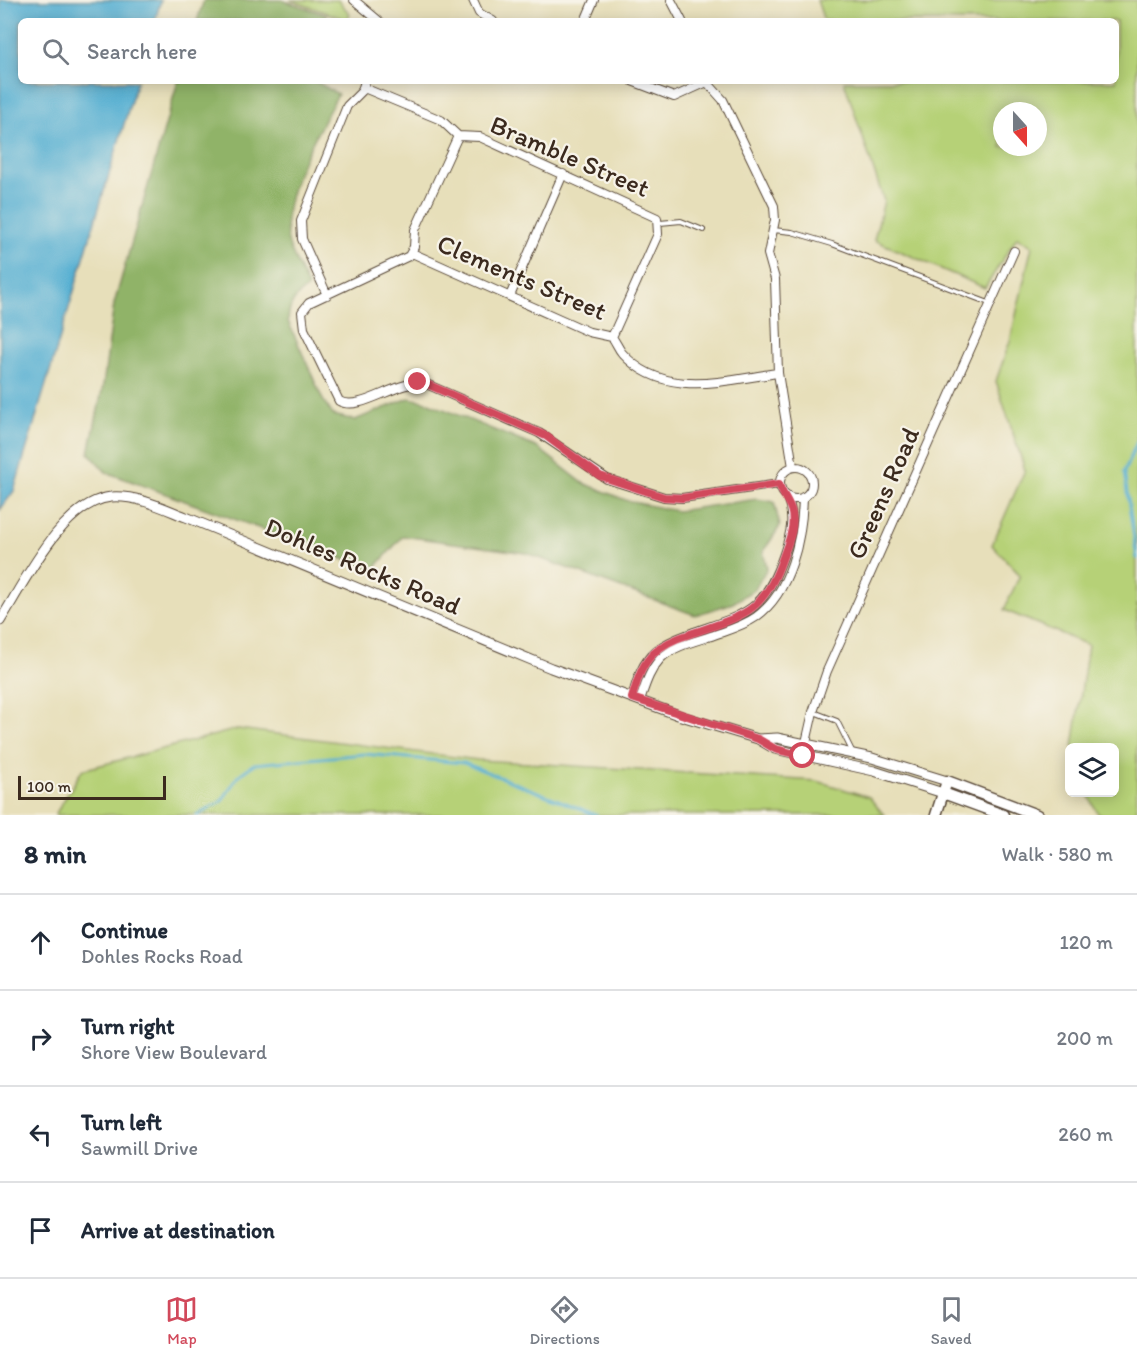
<!DOCTYPE html>
<html lang="en">
<head>
<meta charset="utf-8">
<style>
  :root { --surface:#fff; --page:#f6f6f7; --text:#1f2937; --muted:#747a83; --line:#e0e1e3; --accent:#d1495b }
  body { margin:0; font-family:Itim,sans-serif; background:var(--page); color:var(--text) }
  .controls { position:absolute; right:18px; bottom:18px; display:grid; overflow:hidden; border-radius:9px; box-shadow:0 3px 15px #0003 }
  .controls button { width:54px; height:54px; display:grid; place-items:center; padding:0; border:0; border-bottom:2px solid var(--line); background:var(--surface); color:var(--text); font:30px sans-serif }
  .compass { position:absolute; left:993px; top:102px; width:54px; height:54px; border-radius:50%; background:var(--surface); box-shadow:0 3px 15px #0003; rotate:159deg }
  .scale { position:absolute; left:18px; bottom:15px; width:148px; box-sizing:border-box; padding-left:6px; border:3px solid #3b2a1e; border-top:0; font-size:16px; line-height:21px; white-space:nowrap; color:#3b2a1e; -webkit-text-stroke:4px #f7f3e8; paint-order:stroke }
  .stop { position:absolute; width:18px; height:18px; margin:-14px; border:4px solid #d1495b; border-radius:50%; background:#fff }
  .stop.end { background:#d1495b; border-color:#fff; box-shadow:0 2px 6px #0008 }
  .list { margin:0; padding:0; list-style:none }
  h2 { display:flex; justify-content:space-between; align-items:center; height:78px; margin:0; padding:0 24px; font-size:26px }
  h2 small { font-size:20px; font-weight:400; color:var(--muted) }
  .list li { display:grid; grid-template-columns:39px 1fr auto; gap:18px; align-items:center; box-sizing:border-box; height:96px; padding:0 24px; border-top:2px solid var(--line) }
  .list b { display:block; font-size:22px; white-space:nowrap }
  .list p { margin:0; font-size:20px; white-space:nowrap; color:var(--muted) }
  .list em { font-size:20px; font-style:normal; color:var(--muted) }
  .icon { flex:none; width:33px; height:33px; fill:none; stroke:currentColor; stroke-width:2; stroke-linecap:round; stroke-linejoin:round }
  .map { position:relative; flex:none; width:1137px; height:815px; overflow:hidden }
  .search { position:absolute; background:var(--surface); box-shadow:0 3px 15px #0003; left:18px; right:18px; top:18px; height:66px; display:flex; align-items:center; gap:15px; box-sizing:border-box; padding:0 21px; border-radius:9px; color:var(--muted); font-size:22px }
  .sheet { height:462px; background:var(--surface) }
  nav { display:flex; justify-content:space-around; align-items:center; box-sizing:border-box; height:84px; border-top:2px solid var(--line); background:var(--surface); font-size:16px; color:var(--muted) }
  nav a { display:grid; justify-items:center; gap:3px }
  nav .on { color:var(--accent) }
  .map>svg:first-child { display:block }
  .green { fill:#b6d177; stroke:#787e4a; stroke-width:1.5; fill-rule:evenodd }
  .forest { fill:#90b368; stroke:#666e43; stroke-width:1.5 }
  .water { fill:#54afd2; stroke:#486c78; stroke-width:1.5 }
  .lines { fill:none; stroke-linecap:round; stroke-linejoin:round }
  .stream { stroke:#54afd2; stroke-width:3 }
  .service-casing { stroke:#554535; stroke-width:6 }
  .minor-casing { stroke:#554535; stroke-width:10 }
  .tertiary-casing { stroke:#554535; stroke-width:11 }
  .secondary-casing { stroke:#554535; stroke-width:13 }
  .service { stroke:#fff; stroke-width:4 }
  .minor { stroke:#fff; stroke-width:8 }
  .tertiary { stroke:#fff; stroke-width:9 }
  .secondary { stroke:#fff; stroke-width:10 }
  .route { stroke:#d1495b; stroke-width:8 }
  .labels { text-anchor:middle; dominant-baseline:central; stroke-width:4.5; stroke-linejoin:round; paint-order:stroke }
  .street-label { font-size:26px; fill:#3b2a1e; stroke:#f7f3e8 }
</style>
</head>
<body>
<div class="map">
<svg width="1137" height="815" viewBox="0 0 1137 815">
  <rect width="100%" height="100%" fill="#f7f3e8"/>
  <filter id="ink" filterUnits="userSpaceOnUse"><feTurbulence type="fractalNoise" baseFrequency=".0167" numOctaves="2"/><feDisplacementMap in="SourceGraphic" scale="12" xChannelSelector="R" yChannelSelector="G"/><feConvolveMatrix kernelMatrix="1 2 1 2 8 2 1 2 1" color-interpolation-filters="sRGB"/></filter>
  <filter id="wash" filterUnits="userSpaceOnUse"><feTurbulence type="fractalNoise" baseFrequency=".008" numOctaves="4" result="noise"/><feDisplacementMap in="SourceGraphic" scale="24" xChannelSelector="R" yChannelSelector="G"/><feGaussianBlur stdDeviation="1.35" result="paint"/><feColorMatrix in="noise" values="0 0 0 0 0 0 0 0 0 0 0 0 0 0 0 0 0 1.4 0 .05"/><feComposite in="paint" operator="in"/></filter>
  <g filter="url(#wash)">
    <rect width="100%" height="100%" fill="#e7dfba"/>
    <path class="green" d="M290 0H338L350 14 347 20Z
      M817 0H1137V815H1099L1087 793 1114 792V748L1073 747 1088 645 1004 610 1020 575 992 545 1025 470 996 381 1010 341 1032 246 1017 237 985 288 874 240 884 201 844 81H1116V21H824ZM1002 111H1038V147H1002Z
      M238 729 478 760 817 781 869 797 884 815H55L82 770Z"/>
    <path class="forest" d="M204 0H282L326 15 324 21H197Z
      M178 81H315L338 94C318 133 275 200 289 245 294 259 302 273 308 287 295 297 289 304 288 321L323 400 333 415 355 420 409 398 424 401 538 448 583 483 628 501 677 511 757 499 774 502 780 526 763 552 767 568 755 589 733 603 695 615 526 553 403 536 373 570 106 472 89 453 103 386 114 304Z"/>
    <path class="water" d="M0 0H161L155 21H21V81H137L14 491 0 510Z"/>
    <g class="lines">
      <path class="stream" d="M1137 442 1124 472 1137 558
        M197 815 222 801 238 776 254 764 364 754 464 763 596 815"/>
    </g>
  </g>
  <g filter="url(#ink)">
    <g class="lines">
      <g class="service-casing">
        <path id="service" d="M660 223 681 221 703 230
          M773 230 792 232 832 244 989 303
          M814 712 837 721 853 753"/>
      </g>
      <g class="minor-casing">
        <path id="minor" d="M354 0 379 21
          M473 0 479 13 493 21
          M671 0 682 21
          M585 21 594 0
          M632 81 674 97 707 82
          M706 81 723 100 774 206 775 220 768 254 775 279 778 373 793 467
          M364 88 441 120 458 136 480 137 657 218 658 234 612 337
          M458 136 415 230 414 247 409 256 309 303 302 312 304 329 339 401C360 413 396 380 424 383L539 433 607 479 664 497 682 498 779 484
          M412 253 589 332 612 337C616 342 618 348 622 353 664 400 725 380 778 373
          M327 295 302 239 301 221 347 106 362 91 365 81
          M510 296 563 174
          M780 483a16 16 0 1 1 32 0a16 16 0 1 1-32 0Z
          M632 698C637 680 642 662 657 650 668 641 681 637 694 632 748 613 764 612 784 554 791 533 795 518 787 496
          M640 700C645 686 649 671 660 659 673 646 696 641 714 635 728 630 743 626 756 617 791 592 802 538 803 497
          M803 756 813 712 827 671 1014 251"/>
      </g>
      <g class="tertiary-casing">
        <path id="tertiary" d="M0 621C24 583 62 502 111 497 137 495 163 508 186 517L551 668 681 716 758 739 775 749 874 771 943 793
          M758 739 777 738 872 758 947 781"/>
      </g>
      <g class="secondary-casing">
        <path id="secondary" d="M943 793 1003 815
          M936 815 947 781 1037 815"/>
      </g>
      <use href="#service" class="service"/>
      <use href="#minor" class="minor"/>
      <use href="#tertiary" class="tertiary"/>
      <use href="#secondary" class="secondary"/>
    </g>
  </g>
  <g class="lines" filter="url(#ink)">
    <path class="route" d="M418 382 429 385 546 436 600 476 664 497 682 498 779 484C782 495 790 502 792 513 795 528 788 543 783 557 764 614 742 616 690 634 677 638 664 643 654 653 641 665 637 682 632 698L758 739 775 749 803 756"/>
  </g>
  <g class="labels">
    <g class="street-label">
      <text transform="translate(570 156) rotate(23)">Bramble Street</text>
      <text transform="translate(522 277) rotate(23)">Clements Street</text>
      <text transform="translate(883 493) rotate(-66)">Greens Road</text>
      <text transform="translate(363 566) rotate(23)">Dohles Rocks Road</text>
    </g>
  </g>
</svg>
<div class="controls">
<button><svg class="icon" aria-label="layers" viewBox="0 0 24 24"><path d="M12 4l9 5-9 5-9-5zM3 14l9 5 9-5"/></svg></button>
</div>
<svg class="compass" viewBox="-18 -18 36 36"><path d="M0-13l5 13h-10z" fill="#e53935"/><path d="M0 13l5-13h-10z" fill="#747a83"/></svg>
<div class="scale">100 m</div>
<div class="stop" style="left:803px;top:756px"></div>
<div class="stop end" style="left:418px;top:382px"></div>
<div class="search"><svg class="icon" aria-label="search" viewBox="0 0 24 24"><circle cx="10" cy="10" r="6"/><path d="M15 15l6 6"/></svg>Search here</div>
</div>
<section class="sheet">
<h2>8 min<small>Walk · 580 m</small></h2>
<ul class="list">
<li><svg class="icon" aria-label="ahead" viewBox="0 0 24 24"><path d="M12 20V5M6 11l6-6 6 6"/></svg><div><b>Continue</b><p>Dohles Rocks Road</p></div><em>120 m</em></li>
<li><svg class="icon" aria-label="right" viewBox="0 0 24 24"><path d="M7 20v-9h11M14 6l5 5-5 5"/></svg><div><b>Turn right</b><p>Shore View Boulevard</p></div><em>200 m</em></li>
<li><svg class="icon" aria-label="left" viewBox="0 0 24 24"><path d="M17 20v-9H6M10 6l-5 5 5 5"/></svg><div><b>Turn left</b><p>Sawmill Drive</p></div><em>260 m</em></li>
<li><svg class="icon" aria-label="arrive" viewBox="0 0 24 24"><path d="M6 21V4h12l-3 4 3 4H6"/></svg><div><b>Arrive at destination</b></div></li>
</ul>
</section>
<nav>
<a class="on"><svg class="icon" aria-label="map" viewBox="0 0 24 24"><path d="M3 6l6-2 6 2 6-2v14l-6 2-6-2-6 2zM9 4v14M15 6v14"/></svg>Map</a>
<a><svg class="icon" aria-label="directions" viewBox="0 0 24 24"><path d="M12 3l9 9-9 9-9-9zM9 14v-3h6M13 9l2 2-2 2"/></svg>Directions</a>
<a><svg class="icon" aria-label="saved" viewBox="0 0 24 24"><path d="M7 4h10v16l-5-4-5 4z"/></svg>Saved</a>
</nav>
</body>
</html>
